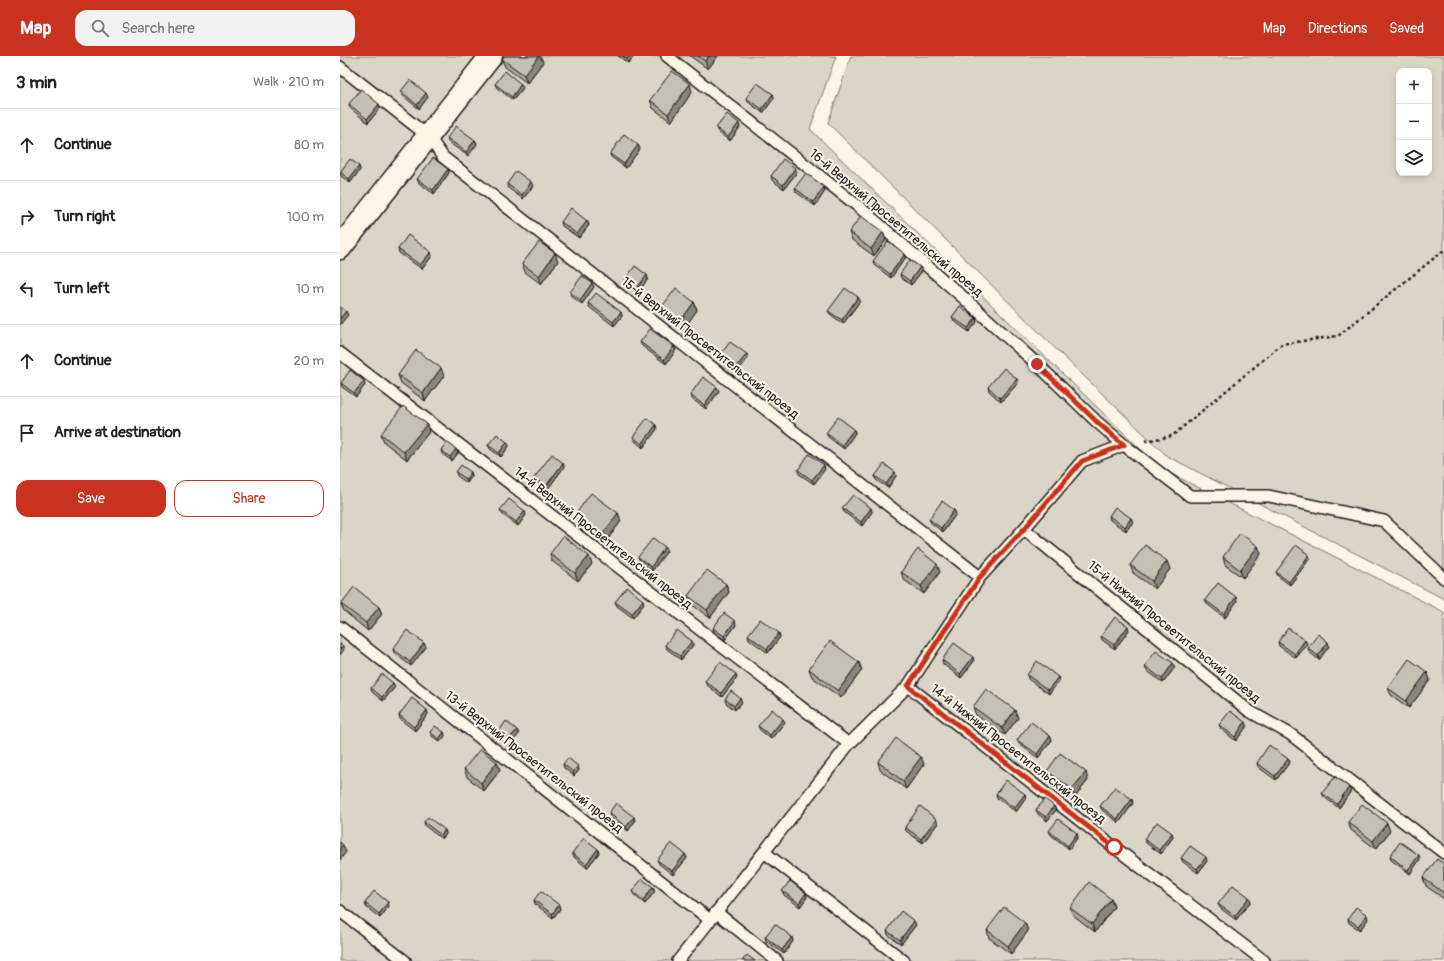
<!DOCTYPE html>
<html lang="en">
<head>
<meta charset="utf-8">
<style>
  :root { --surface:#fff; --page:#f2f2f2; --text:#222; --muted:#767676; --line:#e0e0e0; --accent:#c8321e }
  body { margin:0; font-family:Pangolin,sans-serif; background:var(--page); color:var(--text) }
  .controls { position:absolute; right:12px; top:12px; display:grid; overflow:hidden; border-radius:8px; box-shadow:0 2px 6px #0003 }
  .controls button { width:36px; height:36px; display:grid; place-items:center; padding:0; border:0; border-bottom:1px solid var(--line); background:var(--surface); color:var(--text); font:20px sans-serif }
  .stop { position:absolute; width:12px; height:12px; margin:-9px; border:3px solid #c8321e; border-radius:50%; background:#fff }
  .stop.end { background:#c8321e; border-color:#fff; box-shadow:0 1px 4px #0008 }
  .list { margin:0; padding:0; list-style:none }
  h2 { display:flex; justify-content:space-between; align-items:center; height:52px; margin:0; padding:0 16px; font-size:17px }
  h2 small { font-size:13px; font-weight:400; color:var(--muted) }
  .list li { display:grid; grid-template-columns:26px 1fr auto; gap:12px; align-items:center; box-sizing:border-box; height:72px; padding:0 16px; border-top:1px solid var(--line) }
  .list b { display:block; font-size:15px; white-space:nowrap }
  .list em { font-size:13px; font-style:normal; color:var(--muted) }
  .actions { display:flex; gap:8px; padding:12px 16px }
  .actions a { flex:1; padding:9px 0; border:1px solid var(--accent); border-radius:12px; text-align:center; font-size:14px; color:var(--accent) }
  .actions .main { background:var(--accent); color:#fff }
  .icon { flex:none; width:22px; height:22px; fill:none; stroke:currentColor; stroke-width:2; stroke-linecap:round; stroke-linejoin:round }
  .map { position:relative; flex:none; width:1104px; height:905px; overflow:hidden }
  header { display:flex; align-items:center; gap:24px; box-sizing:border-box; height:56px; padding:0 20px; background:var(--accent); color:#fff }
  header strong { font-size:19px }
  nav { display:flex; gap:22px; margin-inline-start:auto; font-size:14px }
  .search { width:280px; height:36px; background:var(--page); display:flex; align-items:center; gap:10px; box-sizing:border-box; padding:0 14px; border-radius:12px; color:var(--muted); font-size:15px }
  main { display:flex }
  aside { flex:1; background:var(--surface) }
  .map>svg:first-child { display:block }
  .green { fill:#dbd5c8; stroke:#7c7872; fill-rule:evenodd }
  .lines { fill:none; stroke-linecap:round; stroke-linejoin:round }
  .lane-casing { stroke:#1c1c1c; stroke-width:14 }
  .street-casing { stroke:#1c1c1c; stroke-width:25 }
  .path { stroke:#1c1c1c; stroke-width:2.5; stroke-dasharray:3 3; stroke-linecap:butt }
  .lane { stroke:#fcf5e5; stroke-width:11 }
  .street { stroke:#fcf5e5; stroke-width:22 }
  .wall { fill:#a9a59a; stroke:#1c1c1c }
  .shaded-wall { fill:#89867d; stroke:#1c1c1c }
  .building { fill:#c4c0b3; stroke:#1c1c1c }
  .route { stroke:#c8321e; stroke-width:5 }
  .labels { text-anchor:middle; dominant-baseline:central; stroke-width:4; stroke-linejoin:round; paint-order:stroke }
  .street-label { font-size:13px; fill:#1c1c1c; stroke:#fcf5e5 }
</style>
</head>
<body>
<header>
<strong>Map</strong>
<div class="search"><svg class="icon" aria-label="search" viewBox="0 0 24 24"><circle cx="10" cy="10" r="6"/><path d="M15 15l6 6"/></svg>Search here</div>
<nav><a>Map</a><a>Directions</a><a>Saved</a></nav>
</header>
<main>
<aside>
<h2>3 min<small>Walk · 210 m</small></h2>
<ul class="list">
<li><svg class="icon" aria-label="ahead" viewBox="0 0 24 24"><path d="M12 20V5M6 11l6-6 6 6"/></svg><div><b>Continue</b></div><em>80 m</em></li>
<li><svg class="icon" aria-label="right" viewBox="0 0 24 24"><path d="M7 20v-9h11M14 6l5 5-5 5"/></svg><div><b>Turn right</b></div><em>100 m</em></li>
<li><svg class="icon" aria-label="left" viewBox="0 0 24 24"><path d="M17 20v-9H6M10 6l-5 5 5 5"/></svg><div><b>Turn left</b></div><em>10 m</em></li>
<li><svg class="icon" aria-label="ahead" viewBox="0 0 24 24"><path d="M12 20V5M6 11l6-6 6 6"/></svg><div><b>Continue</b></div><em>20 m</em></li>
<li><svg class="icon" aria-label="arrive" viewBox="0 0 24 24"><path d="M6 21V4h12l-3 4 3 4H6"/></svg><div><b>Arrive at destination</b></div></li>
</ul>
<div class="actions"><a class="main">Save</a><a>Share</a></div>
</aside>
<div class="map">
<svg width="1104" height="905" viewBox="0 0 1104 905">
  <rect width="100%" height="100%" fill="#fcf5e5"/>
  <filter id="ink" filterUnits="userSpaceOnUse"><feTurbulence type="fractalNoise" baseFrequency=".025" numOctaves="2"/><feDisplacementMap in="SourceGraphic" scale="8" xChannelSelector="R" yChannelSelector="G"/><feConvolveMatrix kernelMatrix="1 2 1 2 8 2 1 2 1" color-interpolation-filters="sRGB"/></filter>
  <g filter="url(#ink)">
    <path class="green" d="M0 0H496L470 73 820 412 1104 556V905H0Z
      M511 0H1104V543L827 400 723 300 488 67ZM1059 15H1089V117H1059Z"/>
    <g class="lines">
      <g class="lane-casing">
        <path id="lane" d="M327 0 519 151 625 243 697 308 757 366 784 389 850 440H929L1044 465 1104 522
          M0 11 88 80 103 101 640 521
          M0 297 509 688
          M684 473 909 655 950 678 1104 797
          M0 571 370 864
          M568 630 774 791 924 905
          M424 796 564 905
          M0 855 65 905
          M376 856 437 905
          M338 905 509 688 568 630 640 521 684 473 742 405 784 389"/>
      </g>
      <g class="street-casing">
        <path id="street" d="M0 192 151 0"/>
      </g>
      <path class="path" d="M805 385 832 380 942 288 998 280 1104 194"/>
      <use href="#lane" class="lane"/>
      <use href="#street" class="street"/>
    </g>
    <path class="wall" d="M164 0H200L203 6 187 27 165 11 162 3Z
      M278 0H294L288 7Z
      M350 0H378L368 13Z
      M155 28 183 32 173 44 157 32Z
      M61 35 88 41 79 53 62 39Z
      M352 36 331 66 313 52 310 44Z
      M433 38 434 42 423 57 408 46 406 42Z
      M9 48H39L40 52 28 67 10 52Z
      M400 71 390 85 378 76 376 72Z
      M107 82 135 84 137 88 128 100 108 86Z
      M298 89 300 93 286 112 271 101 270 98Z
      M19 110 20 114 10 127 1 120 0 116Z
      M457 116 444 133 432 124 431 120Z
      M109 117 94 138 79 127 77 123Z
      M167 128 193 130 183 143 168 132Z
      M455 132 485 135 475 150 456 136Z
      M247 165 249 169 239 182 222 170 221 166Z
      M509 176H543L546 184 534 200 512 184Z
      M58 193 92 200 82 213 59 197Z
      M565 198 566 201 551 222 534 209 533 205Z
      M218 205 201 228 185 216 182 208Z
      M580 211 582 215 571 229 561 222 560 218Z
      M307 219 308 223 297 237 286 229 284 225Z
      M254 231 242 248 231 240 230 236Z
      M518 241 520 245 503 268 490 258 488 255Z
      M354 246 357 254 343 274 324 260 321 252Z
      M248 247 281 256 282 260 274 270 249 251Z
      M612 261 636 262 637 266 629 276 614 265Z
      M300 286 334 290 336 294 326 308 302 290Z
      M381 298H407L408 302 399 314 382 302Z
      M58 319 104 320 85 345 61 327Z
      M677 323 678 327 661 346 649 335 648 331Z
      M1 327 25 329 16 341 2 331Z
      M379 335 366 353 352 343 350 339Z
      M317 373 303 392 295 385 293 381Z
      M514 373 515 377 504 393 488 381 486 377Z
      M89 376 67 404 44 386 41 378Z
      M167 386 169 390 161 401 150 393 148 389Z
      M101 394 118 397 112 405 102 398Z
      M223 407 224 411 207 434 196 426 194 422Z
      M485 413 474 428 459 418 458 414Z
      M116 416H131L132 420 127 427 117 420Z
      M555 416 556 420 548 432 536 424 535 420Z
      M502 452H531L532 456 522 470 504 456Z
      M160 454 186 459 178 470 162 458Z
      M614 454 616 458 603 476 591 467 589 463Z
      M278 457 281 465 265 487 238 467 235 459Z
      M769 460 791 462 793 466 786 475 770 464Z
      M918 490 921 498 903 522 885 509 883 501Z
      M327 495 312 515 300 505 298 501Z
      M210 498 252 508 238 525 212 505Z
      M970 502 950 529 938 520 936 516Z
      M790 509 830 513 815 533 793 517Z
      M561 516H600L584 538 564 524Z
      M386 528 389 536 370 562 351 548 348 540Z
      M303 544 304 548 293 562 277 550 275 546Z
      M865 544 897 545 885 562 867 548Z
      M1 548 39 551 42 558 28 575 4 555Z
      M396 569 385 584 374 576 373 572Z
      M789 574 775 593 762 584 761 580Z
      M439 577 440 581 428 597 409 583 408 579Z
      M965 584 967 588 956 602 939 590 938 586Z
      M352 585 353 589 341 604 327 593 325 589Z
      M989 590 979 604 969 596 968 592Z
      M86 591 71 610 54 597 53 593Z
      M602 604 634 605 621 622 603 608Z
      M805 610 835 611 823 627 806 614Z
      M469 613 522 614 501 642 472 621Z
      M1087 616 1090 624 1069 652 1051 639 1048 632Z
      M687 619 718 621 719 625 709 638 688 623Z
      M397 622 382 641 367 629 365 625Z
      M53 627 55 631 43 645 32 636 31 632Z
      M385 643 402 646 395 654 386 647Z
      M633 651 678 662 665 679 636 659Z
      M87 654 88 658 75 675 60 663 59 659Z
      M445 666 431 683 420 674 418 670Z
      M905 666 907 670 896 685 881 673 879 669Z
      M177 674 179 678 171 687 160 679 159 675Z
      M90 676H104L105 680 100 686 92 680Z
      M710 680 712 684 698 702 679 688 677 684Z
      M948 703 950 706 936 724 918 711 917 707Z
      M157 706 160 714 144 735 127 721 124 713Z
      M538 706 584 708 566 733 540 714Z
      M223 708 238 710 239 714 234 720 224 712Z
      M707 715 748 724 735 741 710 723Z
      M1011 735 999 752 984 741 982 737Z
      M656 738H685L686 742 676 756 657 742Z
      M793 747 779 767 762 754 760 750Z
      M714 750 716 754 707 765 698 758 696 754Z
      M269 757 294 761 295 765 288 775 270 761Z
      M84 766 105 774 106 778 102 783 85 770Z
      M1008 766 1050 775 1036 793 1011 774Z
      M598 767 583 787 566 775 565 771Z
      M709 775 738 781 729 793 711 779Z
      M832 777 833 781 821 798 806 787 804 783Z
      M232 797H259L247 812 234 801Z
      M345 798 347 802 333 819 319 808 317 804Z
      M1050 800 1080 803 1070 818 1051 804Z
      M841 802 867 805 858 817 843 806Z
      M1104 808V843L1086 830 1083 822Z
      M313 831 315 835 305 848 294 839 292 835Z
      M442 835 466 837 467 841 460 851 444 839Z
      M771 843 774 851 755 876 733 859 730 852Z
      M194 844 220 853 213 862 195 848Z
      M911 845 896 864 880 852 878 848Z
      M48 846 49 850 40 862 26 851 25 847Z
      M1008 863H1028L1020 874 1009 867Z
      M685 867 688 875 671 898 649 882 647 874Z
      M576 869 561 888 548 879 547 875Z
      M425 881H452L453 885 444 898 426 885Z"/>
    <path class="shaded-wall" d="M199 0H200L203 6 187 27 184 19Z
      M289 0H294L288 7 287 3Z
      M369 0H378L368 13 365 5Z
      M181 28 183 32 173 44 172 41Z
      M350 28 352 36 331 66 328 58Z
      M86 37 88 41 79 53 77 49Z
      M433 38 434 42 423 57 422 53Z
      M39 48 40 52 28 67 27 63Z
      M399 67 400 71 390 85 388 81Z
      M135 84 137 88 128 100 126 96Z
      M298 89 300 93 286 112 284 108Z
      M19 110 20 114 10 127 9 123Z
      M455 112 457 116 444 133 443 129Z
      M108 113 109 117 94 138 93 134Z
      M191 126 193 130 183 143 182 139Z
      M484 131 485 135 475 150 473 146Z
      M247 165 249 169 239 182 237 178Z
      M543 176 546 184 534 200 531 193Z
      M91 196 92 200 82 213 80 209Z
      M215 197 218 205 201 228 199 220Z
      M565 198 566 201 551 222 550 218Z
      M580 211 582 215 571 229 570 225Z
      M307 219 308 223 297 237 296 233Z
      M252 227 254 231 242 248 240 244Z
      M518 241 520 245 503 268 502 264Z
      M354 246 357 254 343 274 340 266Z
      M6 255 8 259 0 269V263Z
      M281 256 282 260 274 270 273 266Z
      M636 262 637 266 629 276 628 272Z
      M334 290 336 294 326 308 324 304Z
      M407 298 408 302 399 314 397 310Z
      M101 312 104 320 85 345 83 337Z
      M677 323 678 327 661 346 660 342Z
      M24 325 25 329 16 341 14 337Z
      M377 331 379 335 366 353 364 349Z
      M87 368 89 376 67 404 64 396Z
      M316 369 317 373 303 392 302 388Z
      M514 373 515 377 504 393 502 389Z
      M167 386 169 390 161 401 159 397Z
      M116 393 118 397 112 405 110 401Z
      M223 407 224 411 207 434 206 430Z
      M484 409 485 413 474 428 472 424Z
      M131 416 132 420 127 427 126 423Z
      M555 416 556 420 548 432 546 428Z
      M531 452 532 456 522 470 521 466Z
      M614 454 616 458 603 476 601 472Z
      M185 455 186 459 178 470 176 466Z
      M278 457 281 465 265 487 262 479Z
      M791 462 793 466 786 475 785 471Z
      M918 490 921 498 903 522 900 514Z
      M325 491 327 495 312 515 311 511Z
      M969 499 970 502 950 529 949 526Z
      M249 500 252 508 238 525 235 517Z
      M827 505 830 513 815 533 812 525Z
      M597 508 600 516 584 538 581 530Z
      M386 528 389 536 370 562 367 554Z
      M896 541 897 545 885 562 884 558Z
      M303 544 304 548 293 562 292 558Z
      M39 551 42 558 28 575 26 567Z
      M395 565 396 569 385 584 384 580Z
      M788 570 789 574 775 593 774 589Z
      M439 577 440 581 428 597 427 593Z
      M965 584 967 588 956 602 955 598Z
      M352 585 353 589 341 604 340 600Z
      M988 586 989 590 979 604 978 600Z
      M84 587 86 591 71 610 70 606Z
      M3 590 4 594 0 599V593Z
      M633 601 634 605 621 622 620 618Z
      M519 606 522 614 501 642 498 635Z
      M833 607 835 611 823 627 822 623Z
      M1087 616 1090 624 1069 652 1066 645Z
      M396 618 397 622 382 641 381 637Z
      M718 621 719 625 709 638 708 634Z
      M53 627 55 631 43 645 42 641Z
      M400 642 402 646 395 654 394 650Z
      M87 654 88 658 75 675 74 671Z
      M675 654 678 662 665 679 662 672Z
      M443 663 445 666 431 683 430 679Z
      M905 666 907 670 896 685 895 681Z
      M177 674 179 678 171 687 169 683Z
      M104 676 105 680 100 686 99 683Z
      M710 680 712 684 698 702 697 698Z
      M581 701 584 708 566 733 563 725Z
      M948 703 950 706 936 724 935 720Z
      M157 706 160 714 144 735 141 727Z
      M238 710 239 714 234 720 233 716Z
      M746 716 748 724 735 741 732 733Z
      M1009 731 1011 735 999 752 997 748Z
      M685 738 686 742 676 756 674 752Z
      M792 743 793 747 779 767 777 763Z
      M714 750 716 754 707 765 706 761Z
      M294 761 295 765 288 775 286 771Z
      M596 763 598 767 583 787 581 783Z
      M1047 767 1050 775 1036 793 1033 785Z
      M105 774 106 778 102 783 101 779Z
      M737 777 738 781 729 793 728 790Z
      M832 777 833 781 821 798 819 794Z
      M3 789 6 796 0 804V792Z
      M258 793 259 797 247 812 246 808Z
      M345 798 347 802 333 819 332 815Z
      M1079 799 1080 803 1070 818 1068 814Z
      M866 801 867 805 858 817 857 813Z
      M313 831 315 835 305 848 303 844Z
      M466 837 467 841 460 851 459 847Z
      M909 841 911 845 896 864 895 860Z
      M771 843 774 851 755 876 752 868Z
      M48 846 49 850 40 862 39 858Z
      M219 849 220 853 213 862 212 858Z
      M1027 859 1028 863 1020 874 1018 870Z
      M574 865 576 869 561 888 560 884Z
      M685 867 688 875 671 898 668 890Z
      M452 881 453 885 444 898 442 894Z"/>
    <path class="building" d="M164 0H199L184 19 162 3Z
      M282 0H289L287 3Z
      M358 0H369L365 5Z
      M165 15 181 28 172 41 155 28Z
      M332 15 350 28 328 58 310 44Z
      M70 24 86 37 77 49 61 35Z
      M417 27 433 38 422 53 406 42Z
      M21 33 39 48 27 63 9 48Z
      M387 58 399 67 388 81 376 72Z
      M116 70 135 84 126 96 107 82Z
      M284 78 298 89 284 108 270 98Z
      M93 102 108 113 93 134 77 123Z
      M10 103 19 110 9 123 0 116Z
      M443 103 455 112 443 129 431 120Z
      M176 115 191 126 182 139 167 128Z
      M466 117 484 131 473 146 455 132Z
      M231 152 247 165 237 178 221 166Z
      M521 160 543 176 531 193 509 176Z
      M68 179 91 196 80 209 58 193Z
      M548 185 565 198 550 218 533 205Z
      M199 186 215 197 199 220 182 208Z
      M570 204 580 211 570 225 560 218Z
      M295 210 307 219 296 233 284 225Z
      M242 220 252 227 240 244 230 236Z
      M336 232 354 246 340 266 321 252Z
      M505 232 518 241 502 264 488 255Z
      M256 237 281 256 273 266 248 247Z
      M620 250 636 262 628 272 612 261Z
      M0 251 6 255 0 263Z
      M310 273 334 290 324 304 300 286Z
      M390 286 407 298 397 310 381 298Z
      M76 294 101 312 83 337 58 319Z
      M664 312 677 323 660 342 648 331Z
      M10 314 24 325 14 337 1 327Z
      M363 321 377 331 364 349 350 339Z
      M63 350 87 368 64 396 41 378Z
      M498 361 514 373 502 389 486 377Z
      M307 362 316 369 302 388 293 381Z
      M157 378 167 386 159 397 148 389Z
      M107 386 116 393 110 401 101 394Z
      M212 398 223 407 206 430 194 422Z
      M469 398 484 409 472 424 458 414Z
      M544 408 555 416 546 428 535 420Z
      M121 409 131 416 126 423 116 416Z
      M251 437 278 457 262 479 235 459Z
      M513 439 531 452 521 466 502 452Z
      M169 443 185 455 176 466 160 454Z
      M602 445 614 454 601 472 589 463Z
      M775 451 791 462 785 471 769 460Z
      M900 477 918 490 900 514 883 501Z
      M223 480 249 500 235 517 210 498Z
      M313 482 325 491 311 511 298 501Z
      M805 489 827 505 812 525 790 509Z
      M956 489 969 499 949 526 936 516Z
      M578 493 597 508 581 530 561 516Z
      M367 514 386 528 367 554 348 540Z
      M878 527 896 541 884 558 865 544Z
      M14 531 39 551 26 567 1 548Z
      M287 531 303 544 292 558 275 546Z
      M384 557 395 565 384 580 373 572Z
      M775 561 788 570 774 589 761 580Z
      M420 563 439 577 427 593 408 579Z
      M948 572 965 584 955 598 938 586Z
      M67 574 84 587 70 606 53 593Z
      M337 574 352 585 340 600 325 589Z
      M978 578 988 586 978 600 968 592Z
      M490 585 519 606 498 635 469 613Z
      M614 587 633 601 620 618 602 604Z
      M0 588 3 590 0 593Z
      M816 595 833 607 822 623 805 610Z
      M1069 603 1087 616 1066 645 1048 632Z
      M697 605 718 621 708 634 687 619Z
      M380 606 396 618 381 637 365 625Z
      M42 618 53 627 42 641 31 632Z
      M646 633 675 654 662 672 633 651Z
      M391 635 400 642 394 650 385 643Z
      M72 642 87 654 74 671 59 659Z
      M432 653 443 663 430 679 418 670Z
      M890 655 905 666 895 681 879 669Z
      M166 665 177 674 169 683 159 675Z
      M691 666 710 680 697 698 677 684Z
      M95 670 104 676 99 683 90 676Z
      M556 682 581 701 563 725 538 706Z
      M929 689 948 703 935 720 917 707Z
      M140 693 157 706 141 727 124 713Z
      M720 697 746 716 732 733 707 715Z
      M228 702 238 710 233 716 223 708Z
      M995 721 1009 731 997 748 982 737Z
      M666 724 685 738 674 752 656 738Z
      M775 731 792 743 777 763 760 750Z
      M705 743 714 750 706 761 696 754Z
      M276 747 294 761 286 771 269 757Z
      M1022 748 1047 767 1033 785 1008 766Z
      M580 750 596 763 581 783 565 771Z
      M88 761 105 774 101 779 84 766Z
      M718 763 737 777 728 790 709 775Z
      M817 766 832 777 819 794 804 783Z
      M244 782 258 793 246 808 232 797Z
      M0 786 3 789 0 792Z
      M1060 786 1079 799 1068 814 1050 800Z
      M331 787 345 798 332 815 317 804Z
      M850 790 866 801 857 813 841 802Z
      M1097 803 1104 808V837L1083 822Z
      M302 823 313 831 303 844 292 835Z
      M450 825 466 837 459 847 442 835Z
      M749 826 771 843 752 868 730 852Z
      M893 829 909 841 895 860 878 848Z
      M34 835 48 846 39 858 25 847Z
      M201 835 219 849 212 858 194 844Z
      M664 851 685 867 668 890 647 874Z
      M1016 851 1027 859 1018 870 1008 863Z
      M561 855 574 865 560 884 547 875Z
      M435 868 452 881 442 894 425 881Z
      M407 899 415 905H402Z"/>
  </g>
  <g class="lines" filter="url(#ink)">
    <path class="route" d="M697 308 757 366 784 389 742 405 684 473 640 521 568 630 774 791"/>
  </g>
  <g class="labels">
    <g class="street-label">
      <text transform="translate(556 167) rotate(40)">16-й Верхний Просветительский проезд</text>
      <text transform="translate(370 292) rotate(38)">15-й Верхний Просветительский проезд</text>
      <text transform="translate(263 482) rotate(38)">14-й Верхний Просветительский проезд</text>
      <text transform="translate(834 576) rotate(39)">15-й Нижний Просветительский проезд</text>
      <text transform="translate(678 698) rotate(38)">14-й Нижний Просветительский проезд</text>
      <text transform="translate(194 706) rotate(38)">13-й Верхний Просветительский проезд</text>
    </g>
  </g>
</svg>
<div class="controls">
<button>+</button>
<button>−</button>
<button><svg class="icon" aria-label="layers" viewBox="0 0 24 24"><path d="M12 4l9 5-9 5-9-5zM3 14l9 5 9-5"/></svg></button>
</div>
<div class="stop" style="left:774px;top:791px"></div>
<div class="stop end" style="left:697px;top:308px"></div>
</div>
</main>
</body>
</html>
